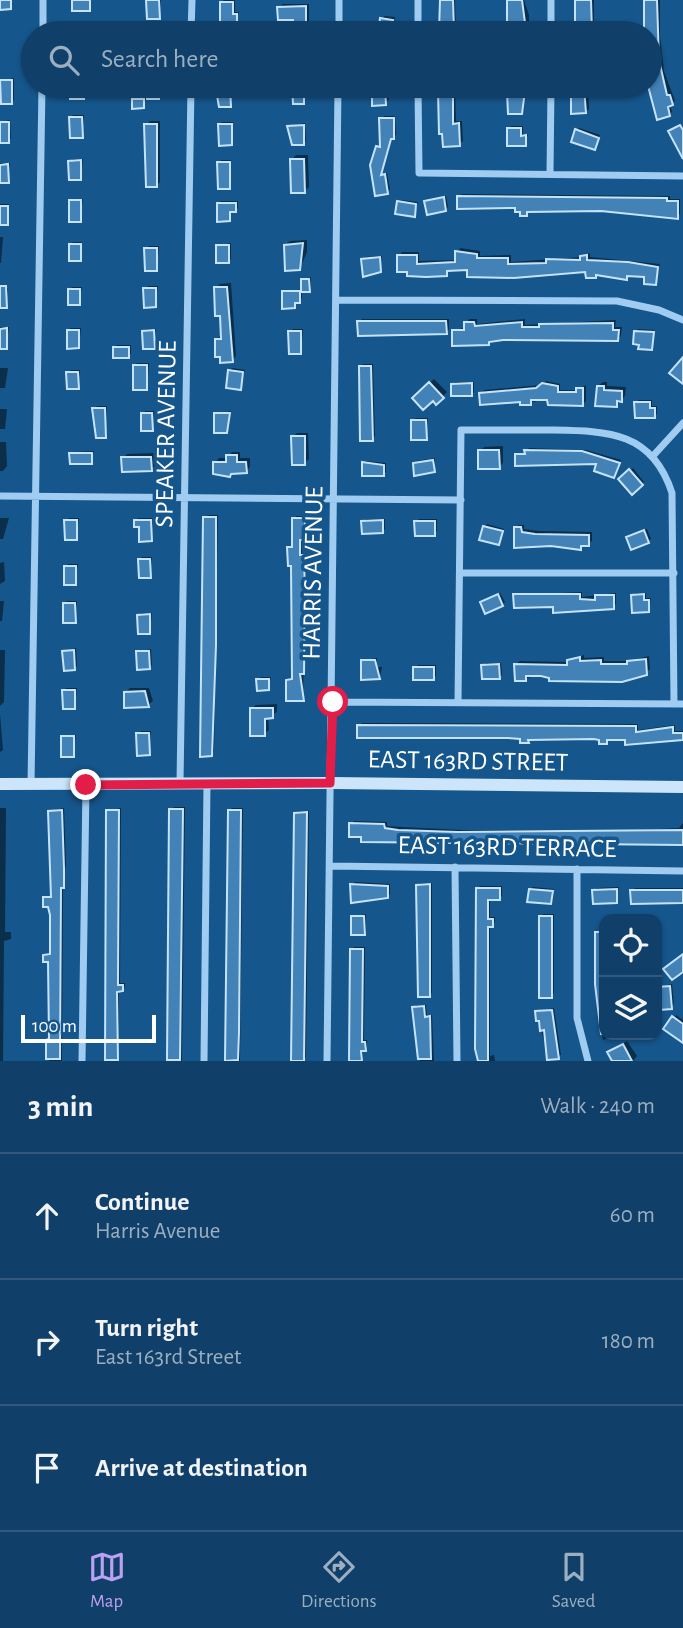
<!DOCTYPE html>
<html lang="en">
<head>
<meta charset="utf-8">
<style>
  :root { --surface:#104069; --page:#19476f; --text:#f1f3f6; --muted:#9cafc0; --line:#30597d; --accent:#bca0f2 }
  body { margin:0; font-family:"Alegreya Sans",sans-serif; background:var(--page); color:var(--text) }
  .controls { position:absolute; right:21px; bottom:21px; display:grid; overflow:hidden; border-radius:14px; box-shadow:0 2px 5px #0004 }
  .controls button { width:63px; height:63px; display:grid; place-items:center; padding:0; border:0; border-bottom:2px solid var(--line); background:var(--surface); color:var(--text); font:35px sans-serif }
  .scale { position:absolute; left:21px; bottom:18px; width:135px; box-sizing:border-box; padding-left:7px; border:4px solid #fff; border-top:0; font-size:19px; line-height:24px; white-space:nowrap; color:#fff; -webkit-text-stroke:5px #15568c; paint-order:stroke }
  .stop { position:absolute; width:21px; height:21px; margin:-16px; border:5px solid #e11d48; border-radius:50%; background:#fff }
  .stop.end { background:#e11d48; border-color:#fff; box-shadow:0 2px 7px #0008 }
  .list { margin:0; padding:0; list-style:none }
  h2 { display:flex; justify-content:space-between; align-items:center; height:91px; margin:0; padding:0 28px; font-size:30px }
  h2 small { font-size:23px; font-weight:400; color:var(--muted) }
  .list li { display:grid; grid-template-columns:46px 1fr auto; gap:21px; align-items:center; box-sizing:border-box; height:126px; padding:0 28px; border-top:2px solid var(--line) }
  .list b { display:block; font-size:26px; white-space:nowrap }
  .list p { margin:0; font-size:23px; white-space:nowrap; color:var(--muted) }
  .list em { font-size:23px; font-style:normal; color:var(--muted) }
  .icon { flex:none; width:38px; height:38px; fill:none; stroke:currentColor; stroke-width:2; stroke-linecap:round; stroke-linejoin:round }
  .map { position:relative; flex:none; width:683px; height:1061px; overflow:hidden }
  .search { position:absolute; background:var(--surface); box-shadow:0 2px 5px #0004; left:21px; right:21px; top:21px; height:77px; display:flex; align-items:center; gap:18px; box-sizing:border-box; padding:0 24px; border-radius:38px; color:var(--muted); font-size:26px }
  .sheet { height:469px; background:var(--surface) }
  nav { display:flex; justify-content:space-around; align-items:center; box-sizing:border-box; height:98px; border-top:2px solid var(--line); background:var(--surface); font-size:19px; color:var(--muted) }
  nav a { display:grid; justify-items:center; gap:4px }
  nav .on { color:var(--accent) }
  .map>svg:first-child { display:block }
  .shadow { fill:#0007 }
  .building { fill:#4282b7; stroke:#c5e3fb; stroke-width:2 }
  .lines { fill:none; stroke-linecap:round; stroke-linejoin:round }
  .street { stroke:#9fccf0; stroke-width:7 }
  .secondary { stroke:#cde5fb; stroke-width:12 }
  .route { stroke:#e11d48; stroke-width:9 }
  .labels { text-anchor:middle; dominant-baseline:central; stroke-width:7; stroke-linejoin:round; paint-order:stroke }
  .street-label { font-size:26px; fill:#fff; stroke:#15568c }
</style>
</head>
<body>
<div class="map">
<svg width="683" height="1061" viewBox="0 0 683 1061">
  <rect width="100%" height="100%" fill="#15568c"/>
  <path class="shadow" d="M148 0H161L159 17Z
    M224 0H235V12H239L236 20 222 2Z
    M441 0H460H455L456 33H441Z
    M507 0H524L529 15V33H509Z
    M576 0H594V28L587 33H572L577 19Z
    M648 0H660V35L664 71 675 101 670 104 672 112 670 114 650 86Z
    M283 4H309V33H295L294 18 279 7Z
    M384 16 395 17 392 33H379Z
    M14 78V100L12 102 2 81Z
    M149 86H161V95L159 97H146L144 107 133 100 136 97H149Z
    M221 86H232L230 105 218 91Z
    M294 86H306L303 102H294Z
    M374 86H397L389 90V99L385 104H374Z
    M443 86H455L456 121H462L463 141 459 144 440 91Z
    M573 86H588L589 109 586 112H573Z
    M526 89 524 109 522 112 509 92Z
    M73 115H84L82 136 71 118Z
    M384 116H395L396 135 392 137 382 174 387 173 390 190 377 194V147L382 145Z
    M10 120 11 139 0 141V122Z
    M150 121H160V182L157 185 146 125Z
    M222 122H233L232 144 220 125Z
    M305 123 306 141 303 143 289 126Z
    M511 126H523V134H528L525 144 508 129Z
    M579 128 600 135 594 148 577 130Z
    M296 155H308L309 187 305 191 292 160Z
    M73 159H83L81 178 70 161Z
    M221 160H231L230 187 219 163Z
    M0 163H10L8 182H0Z
    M462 194 670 196V199H680V214L677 217 601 210 530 211 527 214 517 206 459 196Z
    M446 196 448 207 445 210 426 201Z
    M73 199H83L80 220 70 201Z
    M401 200 418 202 414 215 399 202Z
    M221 201H238V208L232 211 229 220 219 204Z
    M0 204H9L7 223H0Z
    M0 237H3L1 263H0Z
    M307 240V252L300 268 285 245 290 241Z
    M73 242H82L80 259 70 245Z
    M231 243V259L228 261 218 246Z
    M149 246H159L157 269 146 249Z
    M460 248 480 251V256L511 255V262L581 257 590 253V257L660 264 655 283 646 276 630 274 626 278 598 273 595 276 587 270 567 271 564 274 469 275 468 268 450 269 447 274H408L399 256 402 252H419V261L457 260Z
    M382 256 380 270 363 259 366 257Z
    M311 277V287L302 290V298L294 307 284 292 303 289V280Z
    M231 283 236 356 232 361 217 339 222 334V314L216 288 220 284Z
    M148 286H158L155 305 145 289Z
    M72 287H82L79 303 69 290Z
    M0 288H8L6 306H0Z
    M362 319H449V329L446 333 359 322Z
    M469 319H477V324L525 319V325L616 320 615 327H622L621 336 618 339 492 340 488 343 454 331 466 327Z
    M0 327H9L6 347H0Z
    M71 328H81L79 347 68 330Z
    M146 329H156L154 347 144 332Z
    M293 329H303L301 352 290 332Z
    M638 329 655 330 652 348 636 332Z
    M117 345H131V354L128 356 114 348Z
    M137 363H149L147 389 135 366Z
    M363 364H373L375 436 372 439 360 367Z
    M0 368H8L5 388H0Z
    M232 368 245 370 240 388 230 371Z
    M71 370H80L78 387 68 373Z
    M434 379 447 392 436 403 433 399 414 398Z
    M546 381 560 384V390H578L586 385V401L583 404 549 398 530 403 481 393 484 390 541 385Z
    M455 382H474V392L472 394 453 385Z
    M603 382H607V386L626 387 625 396 616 406 598 386Z
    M639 400H652V406H657V414L654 416 636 403Z
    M97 406H107L105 436 94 409Z
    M0 409H7L5 429H0Z
    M145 411H154L152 429 143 414Z
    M231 411 229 428 226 431 215 414Z
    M416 418H428L426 438 413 420Z
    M297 433H308L309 459 304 463 293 437Z
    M0 442H6L7 466 3 471H0Z
    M503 446V463L499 467 480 451 484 447Z
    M529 448 586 450 621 460 614 476 599 462 517 455 526 452Z
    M94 451 91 462 71 454 74 452Z
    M232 452H240V458H250V467L246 472 215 463 219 458H228Z
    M155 453V465L151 470 123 458 127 454Z
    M435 458 434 471 414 464 417 461Z
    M366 461 386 463V472L383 474 364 463Z
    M633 468 644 482 632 492 621 479Z
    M208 515H218L214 752 212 755 205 518Z
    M296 516H307V535L302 538V554H306L303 699 287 680 293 678V564L289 548 294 545Z
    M0 518H9L3 539H0Z
    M69 518H79L76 538 66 521Z
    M138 518H153L151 540 136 521Z
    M366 519H385V529L383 531 363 522Z
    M419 519H437V531L434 534 416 522Z
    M487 524 504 529 499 543 484 527Z
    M519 525H524V529L539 531 592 532V541L580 548 551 545 516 546 515 528Z
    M647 529 651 539 648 541 631 535Z
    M142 557H152L150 576 140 560Z
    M4 562 5 581 0 584V563Z
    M68 564H78L75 583 65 567Z
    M582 592V597L616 593V604L613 607 554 605 515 595Z
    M500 593 505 602 502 605 482 602Z
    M636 593H646V598H651L649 611 633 596Z
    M0 601H4L2 621H0Z
    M67 601H77L75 621 65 604Z
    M141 613H152L150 632 139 615Z
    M76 648 77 666 75 668 64 652Z
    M151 649 152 665 149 668 138 652Z
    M0 650H5L4 702 0 706Z
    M584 655V658L604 657V661H629L649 656 650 669 636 678 551 679V676L541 674 525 679 516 664 520 661 568 662Z
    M377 658V667H382L380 677 362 661Z
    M486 663H501L502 675 499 677 483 666Z
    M418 665H436V676L433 678 415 668Z
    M261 677H271L268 688 258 680Z
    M66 688H77L75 707 64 691Z
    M130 688H149L153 701 148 705 126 692Z
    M277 704V712L268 717 269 730 264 734 251 709 256 705Z
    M0 714 3 750 0 752Z
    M362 723 638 724V730L675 725V731H683V738H610L606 742 601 739 531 738 528 741 521 737 359 726Z
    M141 731H151L149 754 138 734Z
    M65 735H76L73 755 62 737Z
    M530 759V765L523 766V760Z
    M174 807H185L182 1061H169L171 810Z
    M0 808H6L5 932H11V939L4 941 3 1061H0Z
    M64 808 66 864 63 886 62 1061H49V960L45 955 52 953 51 915 45 898 52 895 50 811Z
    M121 808 120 983H125V987L119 990 118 1061H105L108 811Z
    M232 808H243L240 1061H227L230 811Z
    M298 811H309L306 1057 303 1060 296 813Z
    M354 821 387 822V826L402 827 462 830H637L679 828 683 823V843L363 835 351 824Z
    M355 882 390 884V894L387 897 352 885Z
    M420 883H432V993L430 995 418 886Z
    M480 886H502V896L490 898V917H495V922L490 925V1056L494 1055 495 1061H480L478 889Z
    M533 887 554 889 553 900 551 903 531 889Z
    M619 887 616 901 594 890 597 888Z
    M635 888H683V902L632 891Z
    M366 914V931L364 933 352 917Z
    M543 914H554V993L551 996 541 917Z
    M600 930H604V1035H617L603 1040 599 1013 597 933Z
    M354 947H365L364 1040H367V1047L363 1049 362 1061H352V950Z
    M672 984 674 1004 671 1007 659 987Z
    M416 1005H426L427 1015H432L434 1061H420L417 1026H414Z
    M554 1008 561 1055 548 1058 537 1012Z
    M676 1015 683 1020V1038L674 1018Z
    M627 1041 637 1056 633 1061H614L609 1053Z"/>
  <path class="building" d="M0 0H11V9L0 10Z
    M72 0H90V11H72Z
    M146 0H159L160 19H147Z
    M440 0H453L454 30 439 31Z
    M507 0H522L526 30H507Z
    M575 0H591L592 32 572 33 571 22H575Z
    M644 0H657L659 60 667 95H670L673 105 668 107 670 116 657 120 648 86 650 33H644Z
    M220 2H233V14H237V22H220Z
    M306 6V28L293 29V20H278L277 7Z
    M380 18 393 20 391 33H378Z
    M0 80H12V104H1Z
    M70 86H83L84 99H70Z
    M147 86H159V99H147Z
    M219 86H230L231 107H219L216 90H219Z
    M292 86H304V104H293Z
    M372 86H385L386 105 372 106Z
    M571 86H584L586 113 571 114Z
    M438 91H453V124L459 123 460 146 443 147 442 134H439Z
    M525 91 522 114H508L507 92Z
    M132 99H144V108L132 109Z
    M69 117H82L83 138H70Z
    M379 118H394V139H391L381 175 385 174 388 194 375 196 370 165 376 146 380 147Z
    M0 122H9V143H0Z
    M144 124H157V187H146Z
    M218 124H232V145L219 146Z
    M304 125V145H292L287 126Z
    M680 125 683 130V159L668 131Z
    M507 128H521V136L526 135V146H507Z
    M575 129 599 138 595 150 571 142Z
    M290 159H304L305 193H291Z
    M81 160V180H69L68 161Z
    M217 162H230V189H218Z
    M8 164 9 183H0V165Z
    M457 196 667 198V201H678V219L601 211 527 212V216H520V212H515V208L457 209Z
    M444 197 446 211 427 215 424 201Z
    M69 200H81V222H69Z
    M397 201 416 204 415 217 395 214Z
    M217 203H236V212H230V221L217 222Z
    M0 206H8V225H0Z
    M303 243 300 270 285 271 284 245Z
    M69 244H81V261H69Z
    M216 245H229V263H216Z
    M144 248H157V271H145Z
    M455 251 477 254V258H508V264L546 263V259L580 260V256L587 255V260L628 262 658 267 656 285 644 284V277L627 276V280L596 275V278H586L585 272 514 278 467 277V270L447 271V276L426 277 407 276V272H397V255H417V264L455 262Z
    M380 257 381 272 363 277 361 259Z
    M301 279H309L310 292H301Z
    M0 286H6L7 308H0Z
    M214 287H227L233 362 220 363V357H215V339H221L220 316H215Z
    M143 288H156V307L144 308Z
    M68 289H80V305H68Z
    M282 291H300V303H295V308L282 309Z
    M357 321H446L447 334 358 336Z
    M464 322H474L475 326 522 322V327H539V324L613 323V330H619L618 341 503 340 489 342V345L452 346V330H464Z
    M7 328V349H0V329Z
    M67 330H79V348L67 349Z
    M154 330 155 349H143L142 331Z
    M288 331H301V354H289Z
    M634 331 654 332 652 350 638 349 639 345 633 344Z
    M113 347H129V358H113Z
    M683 357V384L669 373Z
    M133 365H147V390H133Z
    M359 366H371L373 441H360Z
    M228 370 243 372 241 390 226 388Z
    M66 372H78L79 389H67Z
    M429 382 444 398 436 405 433 401 423 410 412 398Z
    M472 383V396H451V384Z
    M542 383 558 386V392H576V388H583V406L548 405 547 400H531V405H520V402L480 405 479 393 536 388Z
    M597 386H604V390L622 391V402L617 401V407L595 406Z
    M634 402H650V408H655V418H635Z
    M92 408H105L106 438H96Z
    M141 413H152L153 431H141Z
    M214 413H230L227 433H214Z
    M411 420H426L427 440H411Z
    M291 436H305V465H292Z
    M478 450H499L500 469H478Z
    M524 450 582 451 620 463 614 478 594 471 596 464 515 466V454H525Z
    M69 453H92V464H70Z
    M226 455H237V462H246L247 473 231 474 230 477 213 474V462H226Z
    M121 457H151L152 471 122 472Z
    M433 460 435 472 414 476 413 463Z
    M362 462 384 465V476H362Z
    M629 469 643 485 632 495 618 479Z
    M203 517H216V645L212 756 200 757Z
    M292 518H305V540H300V555H304L305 593 304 674H300L304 701H286V680L292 679 291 566H288L287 547H292Z
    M64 520H77V540H65Z
    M134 520H151L152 541 139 542V527H134Z
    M383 520V533L362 534 361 521Z
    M414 521H435V536H415Z
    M483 526 503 531 499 545 479 540Z
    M514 527H521L522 532 535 534 589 535V546H581V550L551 546 514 548Z
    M644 530 649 543 631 550 626 537Z
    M138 559H150L151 578H139Z
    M64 566H76V585H64Z
    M498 594 503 606 485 614 480 602Z
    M513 594H580V599L595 600V595H614V609L553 613V607L514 608Z
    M644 594V600H649V612L632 613 631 595Z
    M63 603H75L76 623H63Z
    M150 614V634H138L137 615Z
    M74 650 75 670 64 671 62 651Z
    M136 651H149L150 669 137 670Z
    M580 657V661L601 660V664H627V661L646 659 647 675 622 682 549 681V678L541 676H526V681H515L514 664 567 665V660Z
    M361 660H375L380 679 361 680Z
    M499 664 500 679H482L481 665Z
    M413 667H434V680H413Z
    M256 679H269V690L257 691Z
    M62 690H75V709H63Z
    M145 691 149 707 124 708V692Z
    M250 708H273V718L265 719V736H250Z
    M357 725 636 726V732L673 727V733H683V740L625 745V740H607V744H599V740L594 739 528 740 529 743H520V739L508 738H357Z
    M136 733H149L150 755 137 756Z
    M61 736H74V757H61Z
    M169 809H183L180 1060H167Z
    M62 810 64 868V888H61L60 1059H46V1040L49 1039 48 962H43V955L50 954V915L48 907H43V897H51L48 811Z
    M106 810H119L118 985H123V991L117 992 118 1060H105Z
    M228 810H241L239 1032 238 1060 225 1061Z
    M307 812 304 1061H291L294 813Z
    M349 823 384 824 385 828 398 830 458 832 683 830V845L361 842V837H349Z
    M350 884 388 886V898L351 903Z
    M430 884V997H418L416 885Z
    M476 888H500V900H488V919H493V927H488V1061H478L475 1049Z
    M529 889 553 891 551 904 527 902Z
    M617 889V903L593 904 592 890Z
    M630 890H683V903L631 904Z
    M351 916H364L365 935H351Z
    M539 916H552V998H539Z
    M595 932H604V1033L601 1034 595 984Z
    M350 949H363L362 1042H365L366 1051H361L362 1061H349Z
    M683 954V972L672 980 663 969Z
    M670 986 672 1009 659 1010 657 987Z
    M424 1006 425 1017 430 1016 431 1059H418L412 1007Z
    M552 1010 559 1059 547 1060 544 1030 540 1031 539 1021H536L535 1011Z
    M672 1016 683 1024V1043L663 1029Z
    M623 1044 632 1061H612L607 1052Z"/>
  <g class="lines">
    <path class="street" d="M418 0V33
      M43 33V0
      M191 33 192 0
      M339 33V0
      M551 33V0
      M418 86 419 173 683 176
      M550 174 551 86
      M336 300 617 301 659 310 683 320
      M652 457 683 423
      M0 496 461 500
      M460 573H674
      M333 702 683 704
      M458 702 461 430C490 430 520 430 549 430 606 431 652 430 672 493L674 704
      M180 783 191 86
      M31 785 42 86
      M330 866 683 871
      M455 867 457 1061
      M577 869V1018L588 1061
      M82 1061 86 785
      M204 1061 207 783
      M327 1061 338 86"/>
    <path class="secondary" d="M0 784 330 783 683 787"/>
  </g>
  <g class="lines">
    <path class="route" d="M86 785 330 783 333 702"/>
  </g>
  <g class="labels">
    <g class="street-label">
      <text transform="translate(166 434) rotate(-89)">SPEAKER AVENUE</text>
      <text transform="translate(313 573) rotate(-89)">HARRIS AVENUE</text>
      <text transform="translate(468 761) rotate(1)">EAST 163RD STREET</text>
      <text transform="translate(507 847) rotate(1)">EAST 163RD TERRACE</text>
    </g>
  </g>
</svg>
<div class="controls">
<button><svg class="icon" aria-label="locate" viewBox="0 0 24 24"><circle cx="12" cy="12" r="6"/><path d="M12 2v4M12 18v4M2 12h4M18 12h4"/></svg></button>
<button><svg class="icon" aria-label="layers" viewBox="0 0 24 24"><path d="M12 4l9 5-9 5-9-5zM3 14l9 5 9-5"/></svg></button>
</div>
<div class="scale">100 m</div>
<div class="stop" style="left:333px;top:702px"></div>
<div class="stop end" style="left:86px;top:785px"></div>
<div class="search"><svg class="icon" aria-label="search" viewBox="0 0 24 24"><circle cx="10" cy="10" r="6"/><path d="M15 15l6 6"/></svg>Search here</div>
</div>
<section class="sheet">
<h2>3 min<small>Walk · 240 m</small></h2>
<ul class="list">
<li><svg class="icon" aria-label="ahead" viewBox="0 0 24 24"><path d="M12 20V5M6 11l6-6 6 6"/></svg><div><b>Continue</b><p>Harris Avenue</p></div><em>60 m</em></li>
<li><svg class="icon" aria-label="right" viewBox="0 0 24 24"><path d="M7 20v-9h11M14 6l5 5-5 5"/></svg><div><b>Turn right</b><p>East 163rd Street</p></div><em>180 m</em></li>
<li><svg class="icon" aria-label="arrive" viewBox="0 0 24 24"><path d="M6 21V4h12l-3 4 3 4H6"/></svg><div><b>Arrive at destination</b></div></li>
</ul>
</section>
<nav>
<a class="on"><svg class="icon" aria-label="map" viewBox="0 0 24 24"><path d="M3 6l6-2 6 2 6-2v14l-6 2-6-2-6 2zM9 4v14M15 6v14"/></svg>Map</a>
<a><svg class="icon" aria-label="directions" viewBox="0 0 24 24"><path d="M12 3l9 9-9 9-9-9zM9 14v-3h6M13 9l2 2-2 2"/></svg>Directions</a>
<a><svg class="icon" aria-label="saved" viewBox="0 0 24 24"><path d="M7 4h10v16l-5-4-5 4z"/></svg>Saved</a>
</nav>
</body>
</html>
